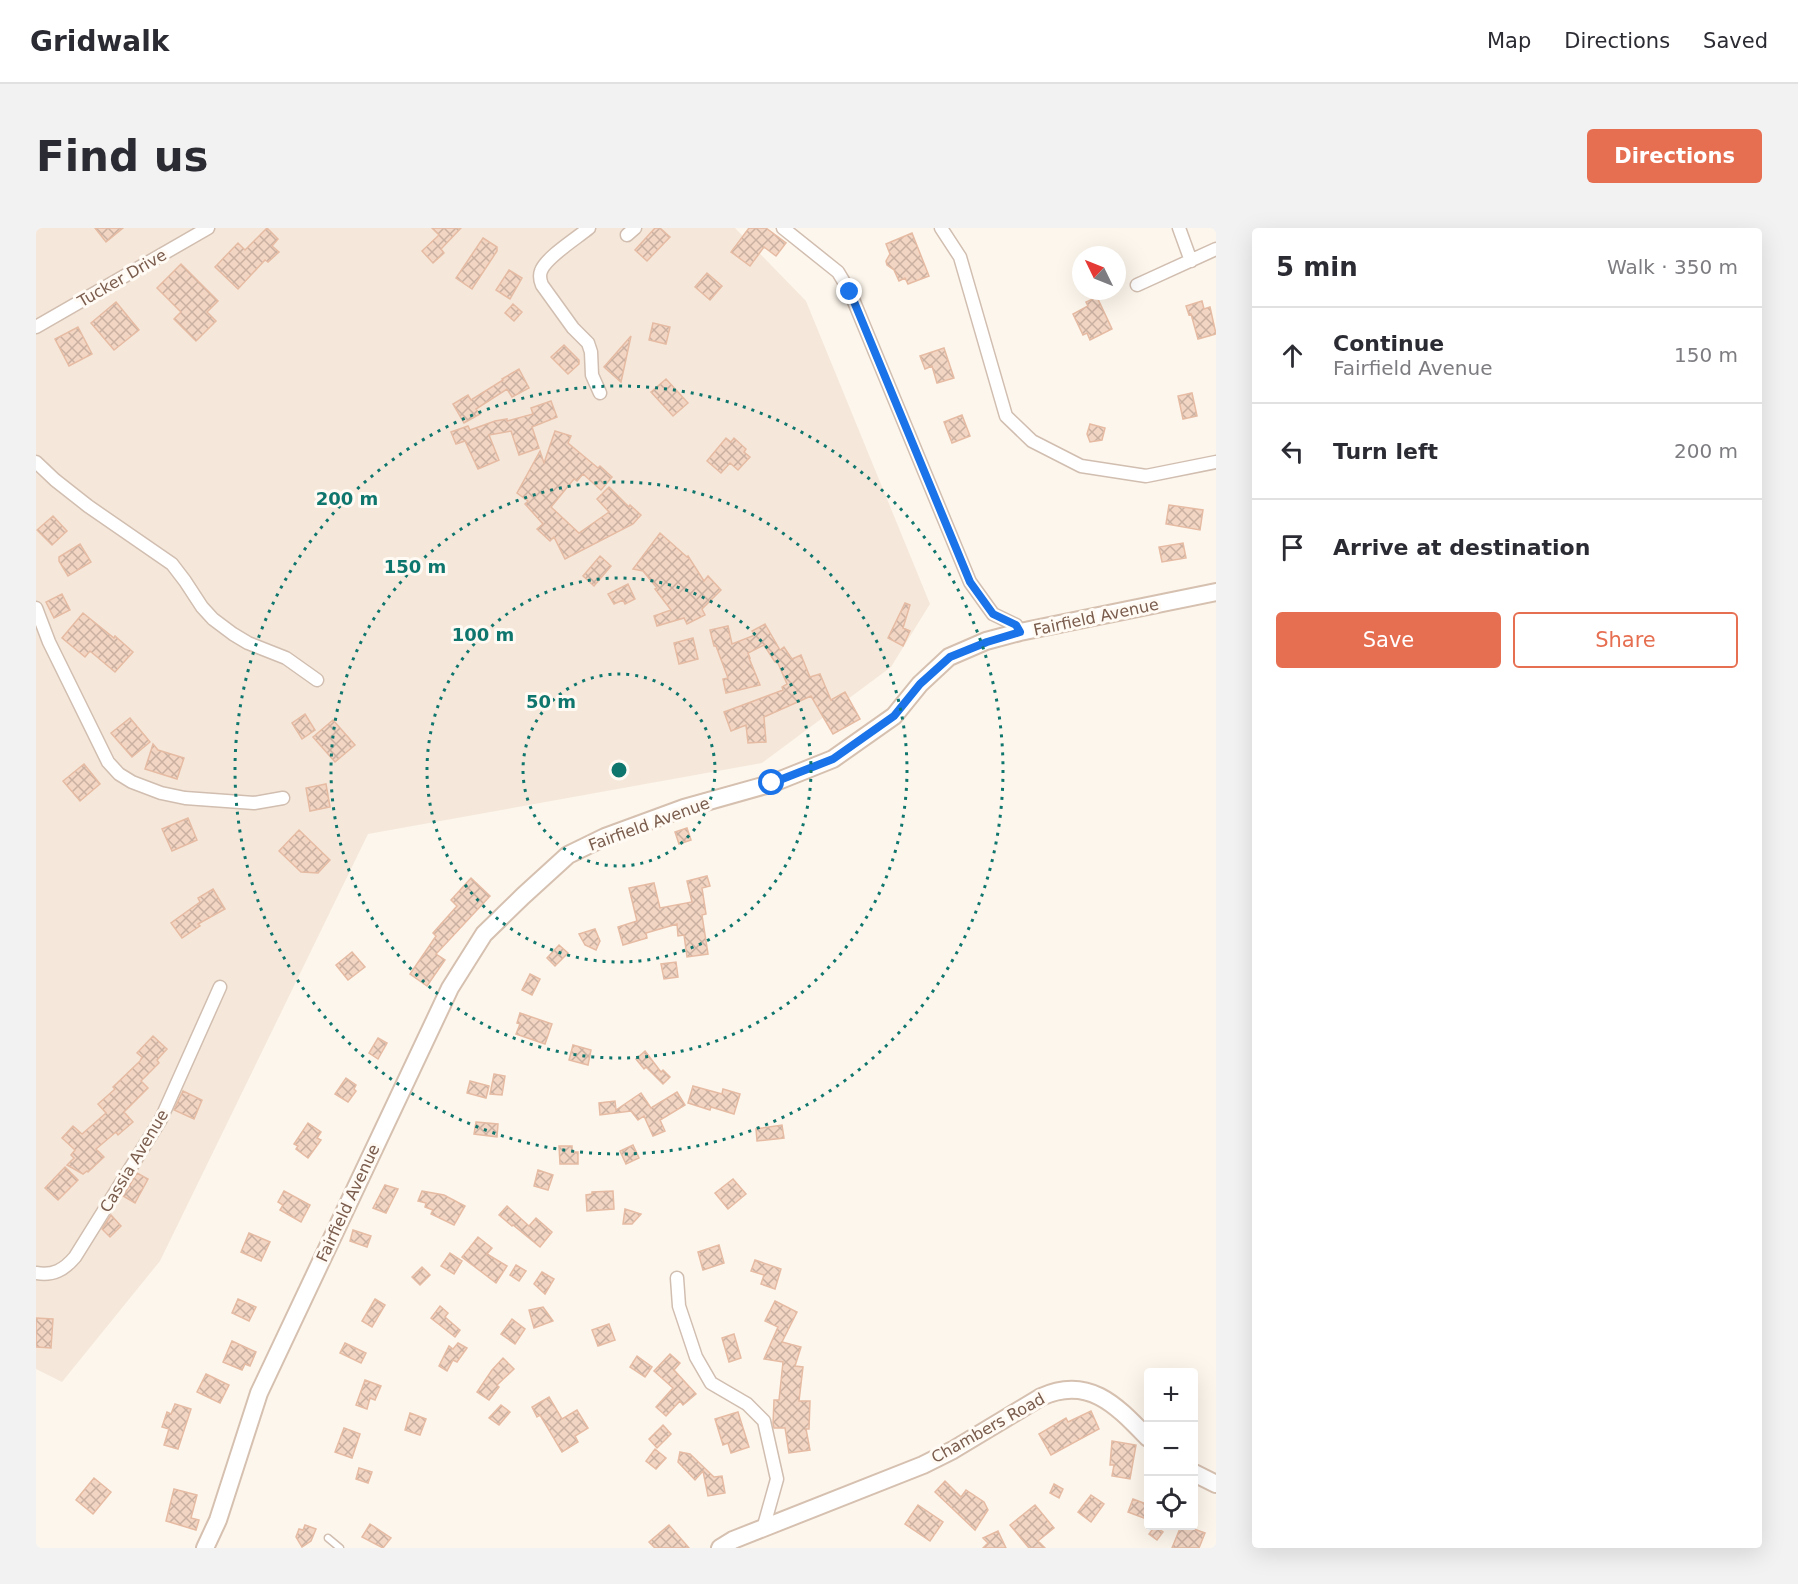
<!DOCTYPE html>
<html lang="en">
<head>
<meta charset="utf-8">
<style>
  :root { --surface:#fff; --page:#f2f2f3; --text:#2b2b33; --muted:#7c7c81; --line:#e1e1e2; --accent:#e76f51 }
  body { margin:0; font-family:"DejaVu Sans",sans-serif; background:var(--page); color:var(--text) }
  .controls { position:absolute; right:18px; bottom:18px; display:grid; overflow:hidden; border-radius:6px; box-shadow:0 6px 24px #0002 }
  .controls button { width:54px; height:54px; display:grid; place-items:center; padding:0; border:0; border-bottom:2px solid var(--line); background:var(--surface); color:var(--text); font:30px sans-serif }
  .compass { position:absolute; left:1036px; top:18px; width:54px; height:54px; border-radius:50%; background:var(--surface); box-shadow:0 6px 24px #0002; rotate:313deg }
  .stop { position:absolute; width:18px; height:18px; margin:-14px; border:4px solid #1a73e8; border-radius:50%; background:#fff }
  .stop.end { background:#1a73e8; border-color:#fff; box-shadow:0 2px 6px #0008 }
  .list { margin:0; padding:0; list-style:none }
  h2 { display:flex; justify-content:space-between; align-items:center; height:78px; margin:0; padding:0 24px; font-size:26px }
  h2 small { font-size:20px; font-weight:400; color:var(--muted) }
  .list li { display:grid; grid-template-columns:39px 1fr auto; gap:18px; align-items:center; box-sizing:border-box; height:96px; padding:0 24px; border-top:2px solid var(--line) }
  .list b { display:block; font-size:22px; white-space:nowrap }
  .list p { margin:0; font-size:20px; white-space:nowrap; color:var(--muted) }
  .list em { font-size:20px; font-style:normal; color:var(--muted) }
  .actions { display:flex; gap:12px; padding:18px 24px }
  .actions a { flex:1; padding:14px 0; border:2px solid var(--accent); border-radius:6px; text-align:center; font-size:21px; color:var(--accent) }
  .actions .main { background:var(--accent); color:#fff }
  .icon { flex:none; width:33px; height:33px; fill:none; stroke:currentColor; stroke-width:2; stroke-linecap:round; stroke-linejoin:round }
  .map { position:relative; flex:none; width:1180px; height:1320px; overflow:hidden; border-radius:6px }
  header { display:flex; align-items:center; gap:36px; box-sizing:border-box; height:84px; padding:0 30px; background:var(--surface); border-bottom:2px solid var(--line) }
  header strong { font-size:28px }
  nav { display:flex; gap:33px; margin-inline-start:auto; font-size:21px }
  .intro { display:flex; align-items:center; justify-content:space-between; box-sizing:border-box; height:144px; padding:0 36px }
  h1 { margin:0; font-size:42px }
  .button { padding:15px 27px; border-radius:6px; background:var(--accent); color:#fff; font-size:21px; font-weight:700 }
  main { display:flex; gap:36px; padding:0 36px }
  aside { flex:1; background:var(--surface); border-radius:6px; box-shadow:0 6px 24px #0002 }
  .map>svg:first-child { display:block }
  .residential { fill:#f5e8da }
  .building { fill:url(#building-cross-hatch); stroke:#e6bba3; stroke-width:1.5 }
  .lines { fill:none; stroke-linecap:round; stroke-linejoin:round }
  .lane-casing { stroke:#d1beb0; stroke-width:9 }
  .street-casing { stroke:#d1beb0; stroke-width:15 }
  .secondary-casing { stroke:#d6c0b0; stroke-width:20 }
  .lane { stroke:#fff; stroke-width:6 }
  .street { stroke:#fff; stroke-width:12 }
  .secondary { stroke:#fff; stroke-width:16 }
  .route { stroke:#1a73e8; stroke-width:8 }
  .ring { fill:none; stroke:#0f766e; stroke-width:3; stroke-dasharray:3 6 }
  .labels { text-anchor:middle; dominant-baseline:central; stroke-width:6; stroke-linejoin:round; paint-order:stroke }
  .street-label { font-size:16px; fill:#7a5c4d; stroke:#fffaf3 }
  .centre { fill:#0f766e; stroke:#fffaf3; stroke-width:3 }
  .ring-label { font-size:18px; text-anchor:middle; font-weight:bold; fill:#0f766e; stroke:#fffaf3; stroke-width:6; stroke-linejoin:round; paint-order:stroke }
</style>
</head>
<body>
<header>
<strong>Gridwalk</strong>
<nav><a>Map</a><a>Directions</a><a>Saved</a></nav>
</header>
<div class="intro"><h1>Find us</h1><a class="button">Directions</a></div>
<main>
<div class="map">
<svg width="1180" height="1320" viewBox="0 0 1180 1320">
  <defs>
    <pattern id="building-cross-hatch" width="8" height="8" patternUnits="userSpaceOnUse" patternTransform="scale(1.5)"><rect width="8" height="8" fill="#f3d5c3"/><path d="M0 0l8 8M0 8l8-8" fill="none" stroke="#cab0a1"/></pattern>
  </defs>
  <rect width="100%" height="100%" fill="#fdf6ec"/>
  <path class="residential" d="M0 0H699L770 73 894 376 855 439 726 535 332 606 124 1033 26 1154 0 1141Z"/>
  <path class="building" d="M59 0H87L70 14Z
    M231 0 242 11 236 18 243 24 232 34 229 32 202 61 179 39 202 15 209 22Z
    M396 0H425L405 21 408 25 397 35 386 23 403 7Z
    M619 0H624L634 9 611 33 599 22Z
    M713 0H730L750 15 740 28 728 19 714 38 695 24Z
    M876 5 893 48 872 56 869 50 863 53 858 42 851 37 850 33 854 26 850 16Z
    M447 10 461 19V23L436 61 420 50Z
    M145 36 182 73 171 84 180 93 160 113 138 91 145 84 121 60Z
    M473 42 486 50 474 71 460 62Z
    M671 45 686 58 674 72 659 59Z
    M1061 69 1076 101 1054 112 1051 105 1047 107 1037 86 1052 78 1050 74Z
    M1166 73 1168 81 1174 79 1180 106 1162 111 1155 86 1153 87 1150 78Z
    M80 74 103 102 78 122 55 95Z
    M477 76 486 84 478 93 469 85Z
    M617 95 634 99 630 116 613 112Z
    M42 99 56 126 33 138 19 111Z
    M595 108 585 154 568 139Z
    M528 117 543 132V136L532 146 515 129Z
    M908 120 918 150 901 155 896 138 889 141 884 128Z
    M483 141 493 160 476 169 471 161 440 181 444 186 428 195 417 176 432 167 435 172 467 152 466 151Z
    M630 151 652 175 637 188 615 164Z
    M1156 165 1161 188 1147 191 1142 168Z
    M515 173 521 189 496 199 503 220 483 227 475 203 453 207 463 232 442 241 429 213 420 216 415 204 432 198 434 202 459 193 471 191V193L497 186 495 180Z
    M926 187 934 208 916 215 908 194Z
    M1054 196 1069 200 1066 212 1054 214 1051 206Z
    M519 203 535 208 532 215 562 240 564 238 576 249 565 262 547 246 541 253 538 251 515 279 543 305 573 284 561 271 573 259 593 279 594 277 605 287 597 296 529 331 518 309 514 313 501 301 507 296 489 276 492 273 481 265 504 223 508 235Z
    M690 210 695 214 698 210 710 221 708 224 714 229 702 242 694 235 685 245 671 233Z
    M1133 277 1167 282 1164 302 1130 296Z
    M17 288 31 303 16 317 1 302Z
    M624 305 651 329 652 328 668 353 672 348 685 362 666 381 669 387 651 396 648 390 621 398 618 388 635 382 619 361 621 360 607 343 597 341Z
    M1147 315 1150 330 1126 334 1123 319Z
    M44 316 55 334 32 348 23 333V329Z
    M564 328 575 338 558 358 547 348Z
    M592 356 599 371 589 376 587 372 578 376 572 366Z
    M26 366 34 382 18 390 10 374Z
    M869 375 874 377 867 400 874 403 867 418 852 410Z
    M47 385 78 410 79 408 97 424 79 444 54 423 49 429 26 410Z
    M729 396 744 422 748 419 756 431 765 427 774 449 784 446 795 472 809 464 824 491 797 506 775 468 728 489 730 514 712 515 710 497 695 503 688 484 747 462 746 459 751 456 741 433 739 434 728 417 712 425 714 430H713L724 457 690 465 687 451 692 450 680 418H678L674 402 692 398 696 416 719 407 716 403Z
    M657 410 662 431 643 436 638 415Z
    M269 486 279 502 266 511 256 495Z
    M94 490 114 514 96 529 75 505Z
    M297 492 319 517 299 534 277 509Z
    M117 516 122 522 148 530 141 551 109 541Z
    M48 536 64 556 44 573 27 553Z
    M290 556 294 579 274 583 270 560Z
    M152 590 161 612 136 623 126 601Z
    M651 600 655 612 643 616 639 604Z
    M263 602 294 632 282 645 265 644 243 623Z
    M671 648 674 658 666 660 670 686 666 687 672 726 651 729 648 707 642 708 641 696 610 705 611 710 587 717 582 699 601 693 593 660 618 655 624 680 656 674 651 653Z
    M435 650 454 668 400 726 409 732 391 758 374 746 400 708 397 705 421 678 415 672Z
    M177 661 189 681 162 696 164 698 146 710 135 695 164 674 162 670Z
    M559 701 564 713 560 722 549 717 543 706Z
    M523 717 532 725 519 738 511 730Z
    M316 724 329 739 312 752 300 737Z
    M640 734 642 749 628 751 625 736Z
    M494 746 504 751 496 767 486 762Z
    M484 785 516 796 509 816 480 806 484 796 481 795Z
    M117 808 131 821 121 832 123 835 105 853 112 860 88 884 97 894 82 907 80 904 60 921 68 929 52 944 51 943 47 946 31 937 38 930 35 927 39 922 26 910 37 898 46 906 70 885 62 876 79 861 77 859 104 833 106 829 101 825Z
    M342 810 351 815 342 831 333 825Z
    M537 817 555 822 552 837 533 832Z
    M609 823 625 844 627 842 634 849 627 856 610 839 608 841 600 831Z
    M458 846 469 848 466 867 454 866Z
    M310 850 320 857 318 861 320 863 312 874 299 866Z
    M434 853 453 858 450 870 431 865Z
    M657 858 686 866 687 861 704 866 698 886 675 879 674 882 652 875Z
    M147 863 166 872 158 891 138 882Z
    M641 864 649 877 624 892 629 903 617 908 608 888 602 892 595 883 564 887 563 875 579 873 580 882 605 865 615 880Z
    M440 894 462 896 461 909 438 906Z
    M272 895 285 904 281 910 285 912 272 930 260 921 262 918 258 916Z
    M746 897 748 910 721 913 720 901Z
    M597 917 603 930 590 936 584 923Z
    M523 918H536V924H542V936H524Z
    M29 939 42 952 22 972 9 960Z
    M502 942 517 947 512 962 498 958Z
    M101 945 112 951 99 975 87 968Z
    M697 951 710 966 692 981 679 965Z
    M349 957 362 961 350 985 337 980Z
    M248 963 274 977 265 994 244 982 247 977 242 974Z
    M386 963 408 967 429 978 418 997 395 986 397 982 389 979 390 975 382 973Z
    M577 963 578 981 551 983 550 967 556 966V964Z
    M471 978 493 998 500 990 516 1004 504 1019 477 997 476 998 463 987Z
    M589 981 605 986 596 996H587Z
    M75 987 85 998 74 1009 66 1001Z
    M317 1002 335 1008 331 1019 314 1013Z
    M213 1005 234 1014 225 1033 205 1024Z
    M442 1009 456 1020 451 1026 471 1038 460 1055 426 1029Z
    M683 1017 688 1035 667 1042 662 1024Z
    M414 1025 426 1033 418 1046 405 1038Z
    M719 1032 745 1041 739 1061 725 1056 728 1047 715 1043Z
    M480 1037 490 1043 483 1053 474 1047Z
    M386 1039 394 1047 384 1057 376 1049Z
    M506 1044 518 1051 509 1066 498 1056Z
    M202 1071 220 1079 213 1093 196 1085Z
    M339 1071 349 1077 336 1099 326 1093Z
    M739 1073 761 1084 746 1114 765 1119 759 1138 767 1139 763 1173H774L773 1201H770L774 1222 753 1225 749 1200H738L737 1196 738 1172H743L747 1134 728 1131 742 1099 729 1093Z
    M404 1078 412 1085 409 1089 424 1102 419 1109 395 1090Z
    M507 1079 517 1093 498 1100 493 1082Z
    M0 1090 17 1091 15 1120 0 1119Z
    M476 1091 489 1101 479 1116 465 1106Z
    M573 1096 579 1112 562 1118 556 1102Z
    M698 1106 705 1130 693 1134 686 1110Z
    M196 1113 220 1124 214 1138 209 1136 206 1142 187 1134Z
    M309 1115 330 1125 325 1135 304 1125Z
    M422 1115 431 1120 421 1134 417 1132 411 1143 403 1138 413 1118 417 1121Z
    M634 1126 644 1135 638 1142 660 1166 647 1177 644 1173 630 1188 620 1179 637 1160 618 1143Z
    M601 1128 616 1139 609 1149 594 1139Z
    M467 1130 478 1141 461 1157 463 1159 453 1172 441 1164 456 1142Z
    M170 1146 193 1157 184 1175 161 1164Z
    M329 1152 345 1158 339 1172 334 1170 331 1181 320 1177Z
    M513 1169 526 1191 541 1182 552 1200 539 1208 542 1214 526 1224 504 1187 501 1189 496 1179Z
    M139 1176 155 1181 142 1221 128 1217 133 1201 126 1199 131 1184 135 1186Z
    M465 1177 474 1184 463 1197 453 1190Z
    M1055 1183 1063 1201 1015 1227 1003 1206 1030 1190 1032 1194Z
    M702 1184 713 1219 695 1225 692 1215 687 1217 679 1191Z
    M374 1185 390 1191 384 1207 369 1202Z
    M627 1197 635 1206 621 1220 613 1211Z
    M308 1200 324 1206 316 1230 299 1224Z
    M1076 1213 1100 1217 1094 1251 1076 1248 1078 1237H1074Z
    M619 1221 630 1230 620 1241 610 1233Z
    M644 1224 654 1226 678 1249 686 1248 689 1265 672 1268 667 1243 659 1252 642 1234Z
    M323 1240 336 1244 332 1255 320 1251Z
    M58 1250 75 1264 57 1286 40 1272Z
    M909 1253 925 1269 930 1262 948 1274 952 1282 939 1302 899 1264Z
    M1018 1256 1027 1261 1023 1270 1014 1265Z
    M138 1261 161 1267 155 1290 163 1292 160 1302 130 1293Z
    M1055 1267 1068 1276 1055 1294 1042 1284Z
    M1097 1271 1113 1277V1292L1092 1284Z
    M882 1277 907 1294 894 1313 869 1296Z
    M999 1277 1018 1300 1002 1313 1009 1320H993L974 1297Z
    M334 1296 355 1310 347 1320 326 1309Z
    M269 1297 280 1301 275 1313 266 1319 260 1309 263 1301 267 1302Z
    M633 1297 653 1320H619L613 1314Z
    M1119 1298 1127 1304 1121 1312 1113 1306Z
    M1145 1298H1150L1169 1305 1163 1320H1136Z
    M962 1303 970 1320H947L952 1315 947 1310Z"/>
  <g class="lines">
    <g class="lane-casing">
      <path id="lane" d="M292 1310 304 1320"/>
    </g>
    <g class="street-casing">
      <path id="street" d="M553 0C541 10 510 29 505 43 503 48 504 52 506 57L537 100 552 115 555 124 556 147 564 165
        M747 0 802 44 814 64 934 354 957 386 980 397 984 404
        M905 0 924 29 970 188 996 213 1045 238 1110 248 1180 234
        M1143 0 1155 33
        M591 7 599 0
        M1101 57 1180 21
        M0 99 172 0
        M0 234 19 252 52 278 136 336 149 353 166 379 177 391 197 406 212 415 250 430 281 452
        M0 380 13 414 72 534 83 546 96 554 125 565 149 570 218 575 247 570
        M0 1045C17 1048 28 1042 39 1029L125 891 184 759
        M641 1050 643 1078 660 1129 675 1155 711 1176 728 1193 741 1251 727 1301"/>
    </g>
    <g class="secondary-casing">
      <path id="secondary" d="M1158 1245 1180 1256
        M169 1320 182 1292 223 1165 414 760 448 706 487 668 532 627 569 609 648 580 737 555 797 531 858 488 884 456 913 429 950 413 984 404 1180 364
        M684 1320 697 1312 887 1237 917 1222 1005 1169C1053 1147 1081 1178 1112 1210"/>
    </g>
    <use href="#lane" class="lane"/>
    <use href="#street" class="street"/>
    <use href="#secondary" class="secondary"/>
  </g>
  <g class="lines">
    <path class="route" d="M736 555 797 531 858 488 884 456 914 429 951 414 984 404 980 397 957 386 934 354 814 64"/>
  </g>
  <g class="ring">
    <circle cx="583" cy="542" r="96"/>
    <circle cx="583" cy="542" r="192"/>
    <circle cx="583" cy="542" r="288"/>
    <circle cx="583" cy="542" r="384"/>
  </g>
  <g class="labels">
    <g class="street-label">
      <text transform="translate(86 50) rotate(-30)">Tucker Drive</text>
      <text transform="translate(1060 389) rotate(-12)">Fairfield Avenue</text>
      <text transform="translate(613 596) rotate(-20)">Fairfield Avenue</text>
      <text transform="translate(98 933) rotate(-59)">Cassia Avenue</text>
      <text transform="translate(312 975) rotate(-65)">Fairfield Avenue</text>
      <text transform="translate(952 1200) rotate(-29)">Chambers Road</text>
    </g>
  </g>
  <circle cx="583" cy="542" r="9" class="centre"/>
  <g class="ring-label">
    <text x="311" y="277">200 m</text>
    <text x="379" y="345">150 m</text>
    <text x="447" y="413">100 m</text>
    <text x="515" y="480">50 m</text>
  </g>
</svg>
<div class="controls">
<button>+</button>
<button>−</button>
<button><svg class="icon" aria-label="locate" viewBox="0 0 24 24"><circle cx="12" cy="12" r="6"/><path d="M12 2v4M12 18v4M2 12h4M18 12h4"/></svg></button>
</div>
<svg class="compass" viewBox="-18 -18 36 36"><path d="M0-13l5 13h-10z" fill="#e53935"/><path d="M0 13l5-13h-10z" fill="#7c7c81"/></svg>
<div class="stop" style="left:736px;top:555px"></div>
<div class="stop end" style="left:814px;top:64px"></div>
</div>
<aside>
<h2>5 min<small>Walk · 350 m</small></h2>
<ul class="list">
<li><svg class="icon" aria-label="ahead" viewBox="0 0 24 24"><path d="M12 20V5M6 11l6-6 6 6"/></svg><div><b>Continue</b><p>Fairfield Avenue</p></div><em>150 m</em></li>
<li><svg class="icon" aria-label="left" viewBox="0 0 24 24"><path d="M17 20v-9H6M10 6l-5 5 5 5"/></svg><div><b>Turn left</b></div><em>200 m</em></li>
<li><svg class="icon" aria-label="arrive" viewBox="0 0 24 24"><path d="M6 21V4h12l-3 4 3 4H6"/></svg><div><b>Arrive at destination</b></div></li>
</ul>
<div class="actions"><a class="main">Save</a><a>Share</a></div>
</aside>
</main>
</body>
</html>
